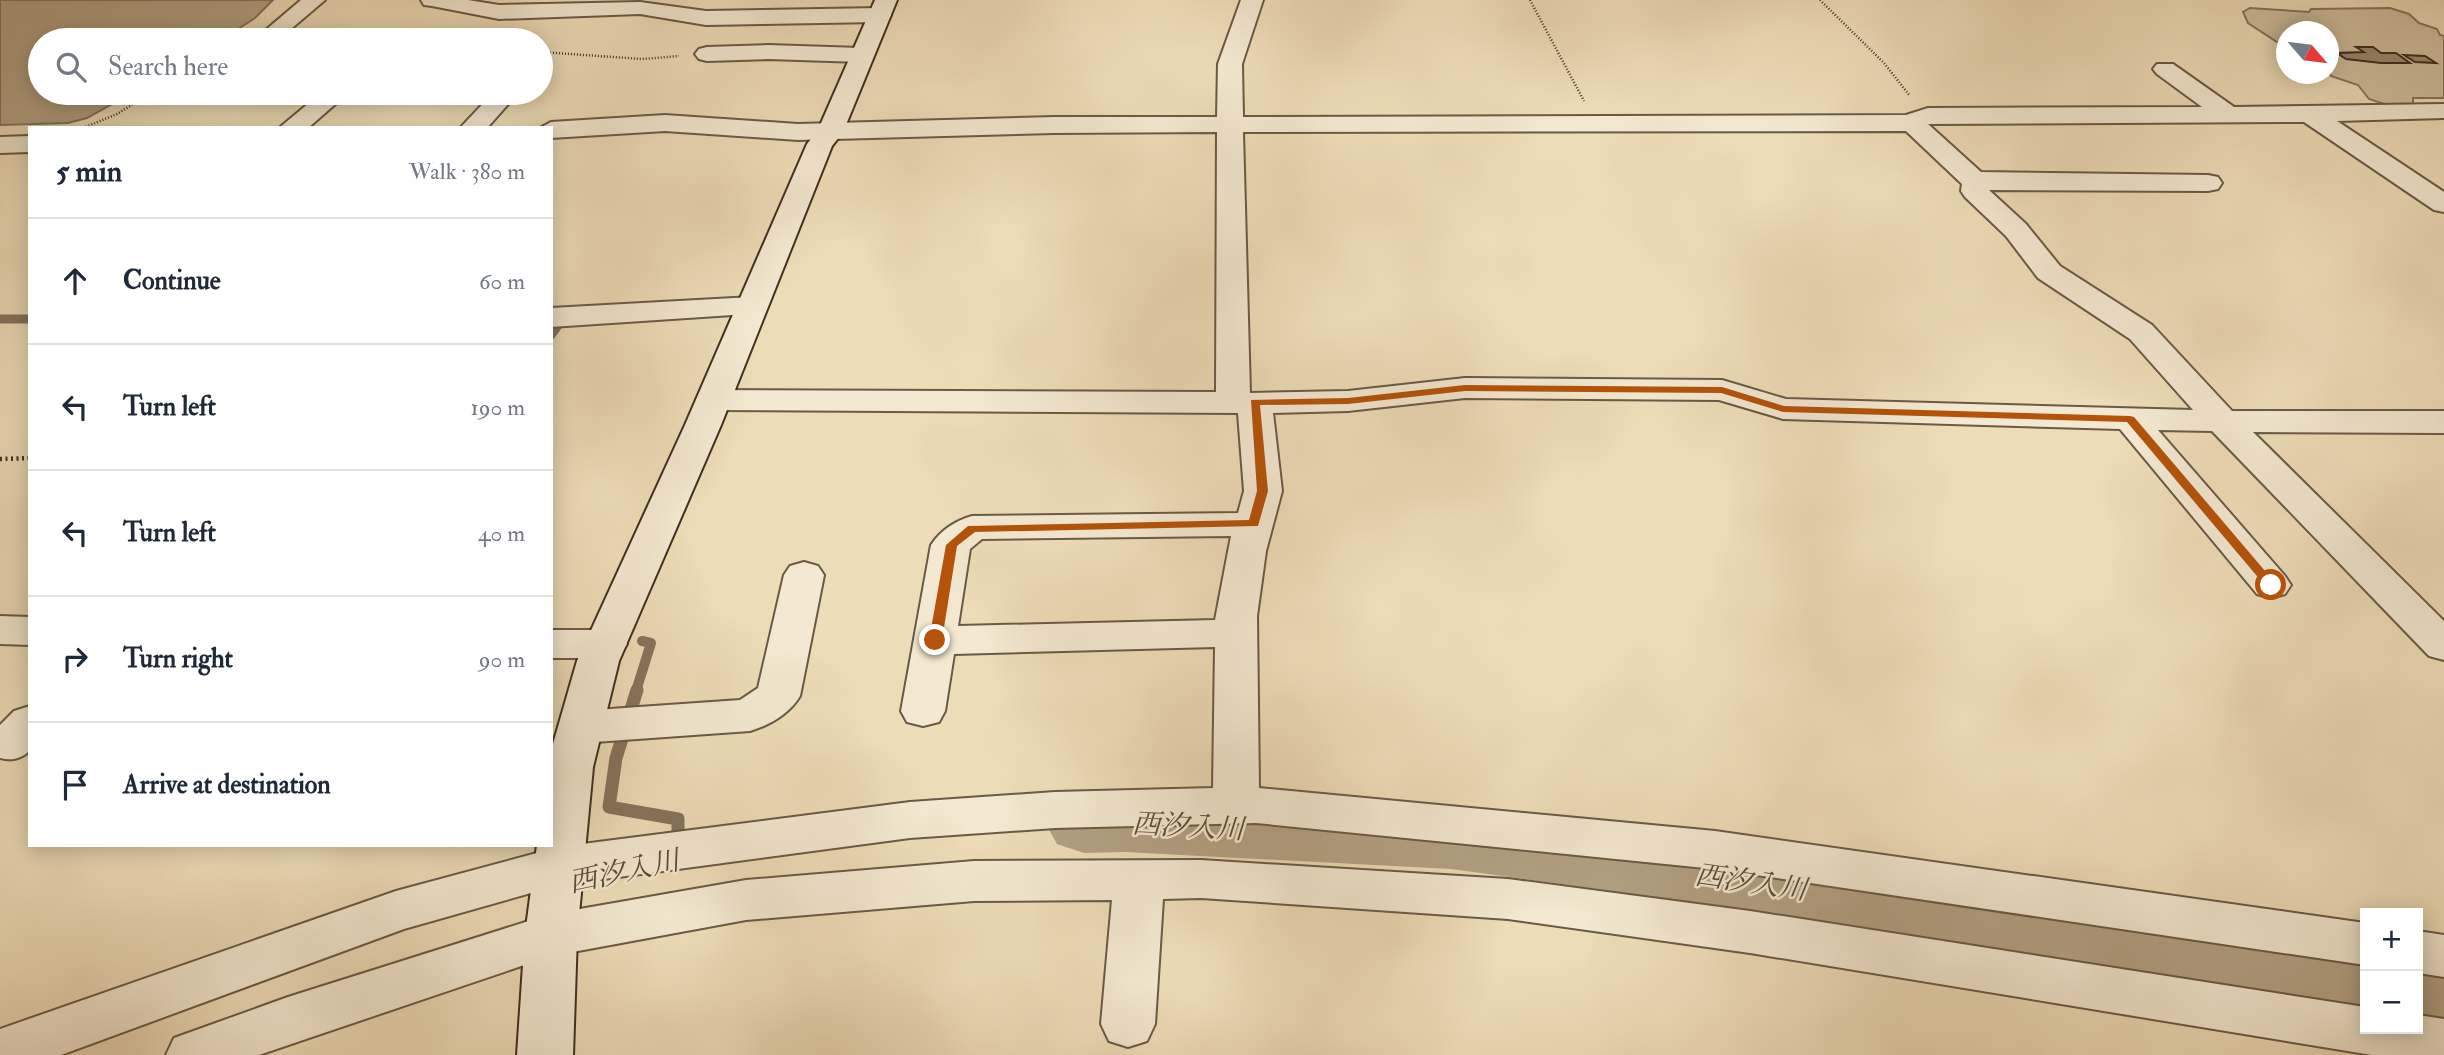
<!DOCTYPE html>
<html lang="en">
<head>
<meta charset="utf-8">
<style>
  :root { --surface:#fff; --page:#f6f6f7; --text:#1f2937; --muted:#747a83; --line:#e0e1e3 }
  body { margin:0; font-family:"IM FELL Double Pica","Noto Serif JP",serif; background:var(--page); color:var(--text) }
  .controls { position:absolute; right:21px; bottom:21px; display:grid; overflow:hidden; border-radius:0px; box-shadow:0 4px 18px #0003 }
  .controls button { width:63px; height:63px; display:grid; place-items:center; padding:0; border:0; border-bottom:2px solid var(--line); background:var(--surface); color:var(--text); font:35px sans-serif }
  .compass { position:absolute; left:2276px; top:21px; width:63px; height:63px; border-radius:50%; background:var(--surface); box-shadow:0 4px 18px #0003; rotate:118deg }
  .stop { position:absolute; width:21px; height:21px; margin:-16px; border:5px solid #b45309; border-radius:50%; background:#fff }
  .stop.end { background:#b45309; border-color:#fff; box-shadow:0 2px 7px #0008 }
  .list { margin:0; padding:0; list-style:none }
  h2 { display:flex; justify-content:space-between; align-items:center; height:91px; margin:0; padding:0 28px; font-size:30px }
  h2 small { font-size:23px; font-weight:400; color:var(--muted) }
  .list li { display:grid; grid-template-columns:46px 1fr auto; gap:21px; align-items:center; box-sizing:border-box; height:126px; padding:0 28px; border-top:2px solid var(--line) }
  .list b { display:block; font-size:26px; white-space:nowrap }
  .list em { font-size:23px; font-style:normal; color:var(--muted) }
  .icon { flex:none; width:38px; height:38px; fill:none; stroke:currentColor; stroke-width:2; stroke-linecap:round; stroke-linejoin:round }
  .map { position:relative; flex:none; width:2444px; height:1055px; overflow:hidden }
  .search { position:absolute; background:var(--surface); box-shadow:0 4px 18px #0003; left:28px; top:28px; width:525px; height:77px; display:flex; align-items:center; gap:18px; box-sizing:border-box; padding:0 24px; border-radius:38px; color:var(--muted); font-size:26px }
  .panel { position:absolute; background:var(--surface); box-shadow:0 4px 18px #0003; left:28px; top:126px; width:525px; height:721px; border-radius:0px }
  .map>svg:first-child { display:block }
  .green { fill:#cfbf9e; stroke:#86775e; stroke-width:2 }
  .water { fill:#b2a184; stroke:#84735c; stroke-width:2 }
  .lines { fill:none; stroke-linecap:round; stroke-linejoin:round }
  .stream-far2 { stroke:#84735c; stroke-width:9 }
  .stream-far1 { stroke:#84735c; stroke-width:10 }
  .stream { stroke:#84735c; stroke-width:13 }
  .river { fill:#b2a184; fill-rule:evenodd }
  .building { fill:#99896f; stroke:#3e2f1f; stroke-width:2 }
  .street-casing { stroke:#6a5a45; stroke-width:4 }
  .secondary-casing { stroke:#3e2f1f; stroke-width:4 }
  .path-far1 { stroke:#3e2f1f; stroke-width:2.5; stroke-dasharray:1 2; stroke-linecap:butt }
  .path { stroke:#3e2f1f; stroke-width:4.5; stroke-dasharray:2 3.5; stroke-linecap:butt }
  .street { fill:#f3e8d1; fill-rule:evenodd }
  .secondary { fill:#f3e8d1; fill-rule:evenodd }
  .route { fill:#b45309 }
  .labels { text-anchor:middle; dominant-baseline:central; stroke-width:5; stroke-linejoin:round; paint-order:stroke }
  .near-water-label { font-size:28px; font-style:italic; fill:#5b4c38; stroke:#f3e8d1 }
</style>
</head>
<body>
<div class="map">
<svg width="2444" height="1055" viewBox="0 0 2444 1055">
  <rect width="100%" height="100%" fill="#eddcb8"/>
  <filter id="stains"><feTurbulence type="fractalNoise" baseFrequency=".00286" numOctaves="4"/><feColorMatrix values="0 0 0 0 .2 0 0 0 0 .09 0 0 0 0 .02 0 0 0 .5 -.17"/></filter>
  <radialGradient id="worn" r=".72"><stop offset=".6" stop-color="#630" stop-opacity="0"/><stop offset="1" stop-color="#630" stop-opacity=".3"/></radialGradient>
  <path class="green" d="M2250 8 2309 12 2311 9 2390 8 2409 14 2419 23 2437 29 2440 35 2444 36V98H2413V104H2384L2369 99 2358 85 2331 76 2329 71 2328 32H2286V48L2248 23 2243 12Z"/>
  <path class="water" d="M0 0H273L255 18 221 40H40V93H132L87 118 68 123 0 125Z"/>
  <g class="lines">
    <path class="stream-far2" d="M0 319H30
      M551 335 562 320"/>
    <path class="stream-far1" d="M636 691 651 643 642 641"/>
    <path class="stream" d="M637 690 616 758 609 807 678 819V833"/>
    <path class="river" d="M1125 794 1451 811 1727 845 2365 936V1006L1727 907 1451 869 1125 852 1084 853 1057 844 1046 824 1057 804 1084 795Z
      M2418 944 2444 948V1018L2418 1014Z"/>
  </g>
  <path class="building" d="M2356 47H2373L2381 53H2396L2410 63H2381L2346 59 2337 53 2364 52Z
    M2404 55 2425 56 2436 63 2415 62Z"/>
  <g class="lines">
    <g class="street-casing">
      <path id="street" d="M301 0H325L278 40H254Z
        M421 0H468L499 5 640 2 706 11 880 8 888 10 891 15 888 20 880 22 706 25 640 14 499 19 432 6 424 5Z
        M1241 0H1263L1242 64 1243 117 1906 115 1928 108 2202 107 2157 74 2153 69 2157 64H2173L2234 107 2444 104V118L2337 121 2444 192V212L2434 210 2304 122 1928 124 1981 172 2208 175 2218 177 2222 183 2218 189 2208 191 1989 190 2026 224 2060 266 2152 325 2232 411H2444V433L2253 432 2444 621V660L2429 656 2212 431 2158 430 2285 576 2291 585 2285 594 2271 598 2257 594 2120 429 1783 419 1719 400 1465 398 1348 411 1273 413 1282 491 1266 551 1257 616 1259 788 1715 831 2365 923V965L1715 869 1256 823 1055 828 910 838 559 885 404 929 61 1055H0V1029L396 891 559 847 910 802 1055 792 1213 788 1215 647 954 654 945 711 939 722 923 726 907 722 901 711 931 545C941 530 955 521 972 516L1238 513 1244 491 1238 413 713 410 701 407 696 400 701 393 713 390 1216 392 1217 132 1054 133 798 140 665 131 551 138V128H540L551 122 665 115 798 124 1054 117H1217L1218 64ZM1906 131 1962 184 1961 191 1965 197 2006 236 2038 278 2130 339 2193 410 1786 399 1722 380 1465 378 1348 391 1250 393 1243 132ZM1231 536 1215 620 958 626 970 549 982 539Z
        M768 45 861 48 869 50 873 55 869 60 861 62 768 59 707 61 699 59 695 54 699 49 707 47Z
        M321 93H348L308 128H279Z
        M493 93H518L487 128H460Z
        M30 136V152L0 153V137Z
        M752 297 763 299 768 306 763 313 551 327V308Z
        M804 562 818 566 824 575 800 696C789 714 770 725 750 731L581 743 565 738 559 727 565 716 581 711 740 700 758 688 784 575 790 566Z
        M0 616 30 617V645L0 644Z
        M551 630H606L621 634 627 644 621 654 606 658H551Z
        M30 706V750C22 759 11 761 0 758V725L14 711Z
        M1201 860 1508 879 1750 911 2365 1007V1029H2418V1015L2444 1019V1055H2372L1750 953 1508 919 1201 898 1163 899 1155 1024 1147 1041 1128 1047 1109 1041 1101 1024 1112 900 974 901 746 920 551 956 259 1055H166L174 1038 288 997 551 914 746 880 974 861Z
        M2418 931 2444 935V977L2418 973Z"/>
    </g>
    <g class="secondary-casing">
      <path id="secondary" d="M875 0H897L843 132 832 146 721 425 619 661 593 767 577 935 573 1055H517L525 935 537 845H551V751L577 661 685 425 807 144 818 130Z"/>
    </g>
    <path class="path-far1" d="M1530 0 1584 101
      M1820 0 1884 63 1910 96
      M541 52 642 59 679 56
      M83 128 117 114 151 93"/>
    <path class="path" d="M0 459 30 458"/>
    <use href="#street" class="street"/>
    <use href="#secondary" class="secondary"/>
  </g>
  <path class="route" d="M1465 385 1722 387 1784 406 2130 416 2134 417 2277 585 2275 588H2267L2127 422 1783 412 1721 393 1465 391 1348 404 1260 405 1268 491 1258 526 975 532 957 546 942 640 935 645 929 640 946 545 968 526 1249 520 1257 491 1251 400 1348 398Z"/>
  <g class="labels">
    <g class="near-water-label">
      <text transform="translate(1188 827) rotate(3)">西汐入川</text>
      <text transform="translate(624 872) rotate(-12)">西汐入川</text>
      <text transform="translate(1751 883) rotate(8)">西汐入川</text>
    </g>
  </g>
  <rect width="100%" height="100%" filter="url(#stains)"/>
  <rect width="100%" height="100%" fill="url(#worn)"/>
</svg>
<div class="controls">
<button>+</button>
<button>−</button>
</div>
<svg class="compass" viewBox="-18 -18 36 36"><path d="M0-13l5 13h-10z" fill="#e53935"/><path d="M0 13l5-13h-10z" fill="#747a83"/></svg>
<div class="stop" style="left:2271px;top:585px"></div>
<div class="stop end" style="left:935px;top:640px"></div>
<div class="search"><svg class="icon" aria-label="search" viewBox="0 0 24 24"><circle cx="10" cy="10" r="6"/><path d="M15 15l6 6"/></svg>Search here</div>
<section class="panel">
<h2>5 min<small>Walk · 380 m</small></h2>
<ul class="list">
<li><svg class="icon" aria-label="ahead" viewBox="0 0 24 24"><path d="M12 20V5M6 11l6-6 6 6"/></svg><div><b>Continue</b></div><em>60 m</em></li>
<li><svg class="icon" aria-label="left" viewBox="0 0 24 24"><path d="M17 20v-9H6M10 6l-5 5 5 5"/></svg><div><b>Turn left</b></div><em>190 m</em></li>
<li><svg class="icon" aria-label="left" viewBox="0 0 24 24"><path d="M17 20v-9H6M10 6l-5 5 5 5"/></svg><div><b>Turn left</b></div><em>40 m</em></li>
<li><svg class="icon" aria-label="right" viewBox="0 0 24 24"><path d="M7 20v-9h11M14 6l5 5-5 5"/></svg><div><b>Turn right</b></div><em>90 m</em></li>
<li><svg class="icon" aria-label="arrive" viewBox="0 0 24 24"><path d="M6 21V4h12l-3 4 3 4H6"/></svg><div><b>Arrive at destination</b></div></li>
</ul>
</section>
</div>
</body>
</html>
